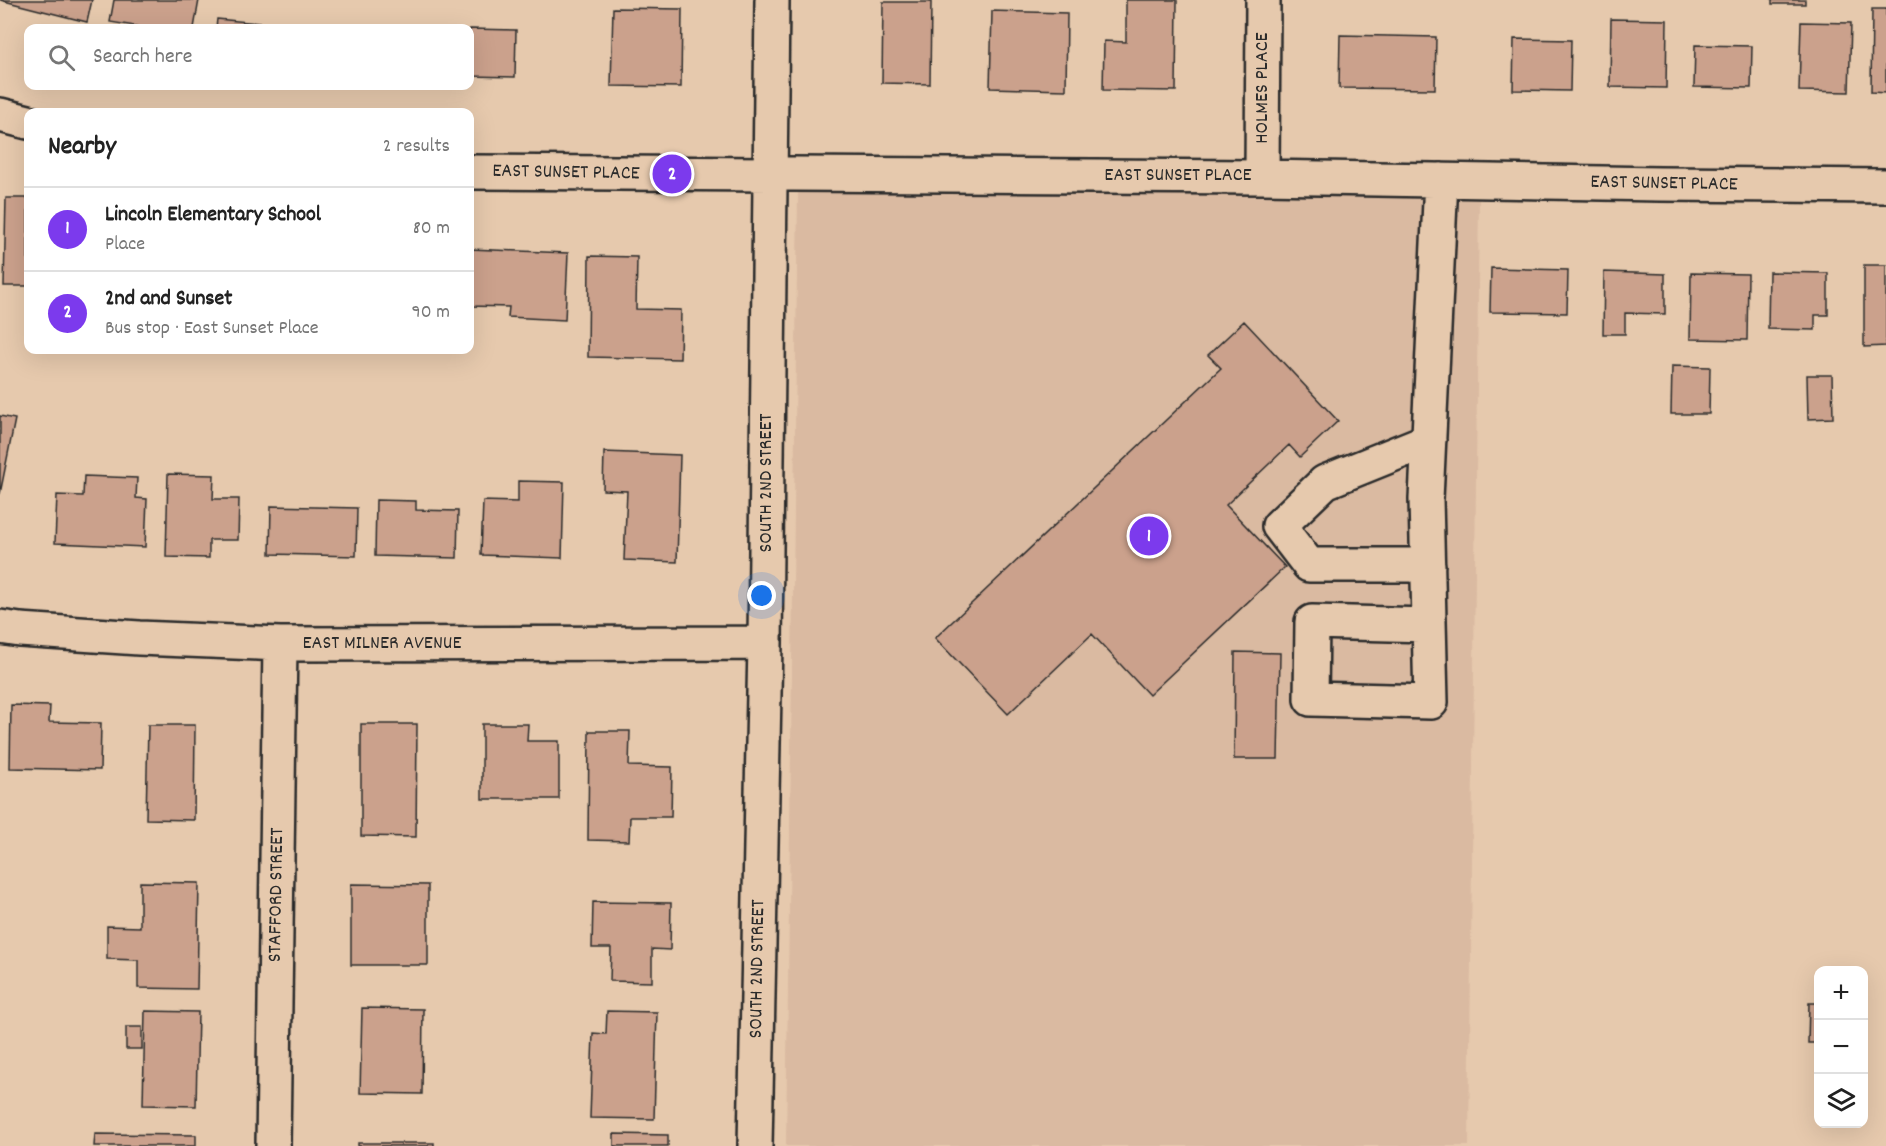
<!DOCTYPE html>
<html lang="en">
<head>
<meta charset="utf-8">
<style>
  :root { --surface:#fff; --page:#f2f2f2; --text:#222; --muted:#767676; --line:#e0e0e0; --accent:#7c3aed }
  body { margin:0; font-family:Dekko,sans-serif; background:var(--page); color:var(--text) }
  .controls { position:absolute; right:18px; bottom:18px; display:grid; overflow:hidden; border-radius:12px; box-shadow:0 6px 24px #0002 }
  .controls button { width:54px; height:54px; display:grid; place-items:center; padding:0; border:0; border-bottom:2px solid var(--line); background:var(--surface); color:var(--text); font:30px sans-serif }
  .you { position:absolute; left:762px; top:596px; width:21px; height:21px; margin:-15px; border:4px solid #fff; border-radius:50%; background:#1a73e8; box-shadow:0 0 0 9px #1a73e833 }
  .badge { display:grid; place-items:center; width:39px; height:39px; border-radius:50%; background:var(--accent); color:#fff; font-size:20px; font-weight:700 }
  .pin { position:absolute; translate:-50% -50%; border:3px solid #fff; box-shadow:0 2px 6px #0006 }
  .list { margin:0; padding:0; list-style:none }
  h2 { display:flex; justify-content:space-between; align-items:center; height:78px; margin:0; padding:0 24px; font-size:26px }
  h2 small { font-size:20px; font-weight:400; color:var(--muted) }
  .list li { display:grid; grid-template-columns:39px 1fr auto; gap:18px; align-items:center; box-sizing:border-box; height:84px; padding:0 24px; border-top:2px solid var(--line) }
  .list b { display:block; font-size:22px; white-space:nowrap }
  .list p { margin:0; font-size:20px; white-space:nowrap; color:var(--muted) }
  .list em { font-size:20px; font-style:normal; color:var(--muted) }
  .icon { flex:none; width:33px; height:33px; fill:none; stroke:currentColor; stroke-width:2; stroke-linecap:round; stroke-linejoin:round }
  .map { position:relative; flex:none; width:1886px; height:1146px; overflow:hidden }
  .search { position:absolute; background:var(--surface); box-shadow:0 6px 24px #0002; left:24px; top:24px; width:450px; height:66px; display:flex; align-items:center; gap:15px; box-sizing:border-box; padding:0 21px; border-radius:12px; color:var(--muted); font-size:22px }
  .panel { position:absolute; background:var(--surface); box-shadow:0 6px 24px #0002; left:24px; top:108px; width:450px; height:246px; border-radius:12px }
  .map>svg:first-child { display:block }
  .built { fill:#dabaa1 }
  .building { fill:#cba18c; stroke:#2b2b2b; stroke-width:1.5 }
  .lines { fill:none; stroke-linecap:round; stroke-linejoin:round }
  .minor-casing { stroke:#2b2b2b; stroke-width:38 }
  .minor { stroke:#e6c9ad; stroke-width:33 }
  .labels { text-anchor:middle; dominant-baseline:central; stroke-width:5; stroke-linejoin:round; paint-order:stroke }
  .street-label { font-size:20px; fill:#2b2b2b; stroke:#e6c9ad }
</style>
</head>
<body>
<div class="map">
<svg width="1886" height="1146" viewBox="0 0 1886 1146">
  <rect width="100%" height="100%" fill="#e6c9ad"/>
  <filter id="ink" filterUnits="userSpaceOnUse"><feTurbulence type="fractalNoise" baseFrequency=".0167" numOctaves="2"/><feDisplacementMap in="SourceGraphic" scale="12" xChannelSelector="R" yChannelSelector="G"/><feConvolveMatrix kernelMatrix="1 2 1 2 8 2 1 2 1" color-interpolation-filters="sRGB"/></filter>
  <g filter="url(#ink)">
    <path class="built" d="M798 191 1479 193 1469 1146H786Z"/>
    <path class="building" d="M0 0H92L87 22Z
      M114 0H199L194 28H147L110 22Z
      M1126 0H1177L1176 91 1103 90 1104 41 1126 42Z
      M1772 0H1805V4H1772Z
      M883 2H931L930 84 882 83Z
      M613 8 682 9 681 87 611 86Z
      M1872 9H1886V93L1871 92Z
      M992 11 1067 13 1066 90 990 88Z
      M217 19 301 27 300 28H216Z
      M1611 19 1667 20 1666 88 1610 87Z
      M1801 22 1851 23 1849 92 1799 91Z
      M470 29 516 30 515 77 470 76Z
      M1340 35 1436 37 1435 89 1339 88Z
      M1514 39 1571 40 1570 91 1513 90Z
      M1695 45 1752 46 1751 88 1694 87Z
      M6 198H28V286H4Z
      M470 249 568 253 565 320 508 317 509 307 470 306Z
      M589 256 637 257 636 309 681 310 680 359 588 357Z
      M1864 265H1886V346L1864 347Z
      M1491 268 1568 270 1567 313 1490 312Z
      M1604 272 1665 274V314L1625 313V334H1603Z
      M1769 272 1828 273V315H1815V330L1768 329Z
      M1691 273 1748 274 1747 340 1690 339Z
      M1244 321 1338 421 1300 457 1289 445 1226 505 1285 567 1149 695 1092 634 1008 714 935 638 1221 368 1208 355Z
      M1672 366 1710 367 1709 414H1671Z
      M1807 375H1832L1833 418 1808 419Z
      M0 416 15 419 0 494Z
      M604 452 680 455 677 562 624 560 627 491 603 490Z
      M168 474 214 475 213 499H239L238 540H209V558L166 557Z
      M84 476 137 478 136 498 147 499 145 547 55 543 57 495 83 496Z
      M518 481 564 482 562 558 481 555 483 501 518 502Z
      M376 500 416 501V510L458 511 457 558 375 556Z
      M271 506 357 508 356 556 270 554Z
      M1235 652 1280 653 1278 759H1234Z
      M11 705 50 706 49 722 101 723 100 770 10 768Z
      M361 724H417L416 837 361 836Z
      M482 724H528L527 741H559V799H482Z
      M148 725H195L194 820 146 819Z
      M589 731H630L629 766 672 767 671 817H630L629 841 588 840Z
      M140 882 199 883 197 989 138 988V960L107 959V926L140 927Z
      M351 884 428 885V965H351Z
      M593 902 671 903 670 950 652 949V982L610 981 611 948H592Z
      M1809 1003H1818V1043H1808Z
      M362 1008 423 1009 422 1094 360 1093Z
      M145 1011 198 1012 196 1106 143 1105Z
      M607 1011 657 1012 654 1119 590 1118 593 1033 606 1034Z
      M126 1027H142V1049H126Z
      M95 1134 196 1135V1146H94Z
      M614 1134 668 1135V1146H614Z
      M358 1143H434V1146H358Z"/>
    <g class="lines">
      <g class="minor-casing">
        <path id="minor" d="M0 115 28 122
          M470 172 1262 177 1660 184 1886 186
          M1262 177 1263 0
          M1428 565H1309L1279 526 1325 482 1429 440
          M1429 625 1312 622 1311 699 1431 702 1426 499 1441 180
          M0 627 20 630 139 638 280 644 765 643
          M273 1146 280 644
          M755 1146 765 643 772 0"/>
      </g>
      <use href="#minor" class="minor"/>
    </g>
  </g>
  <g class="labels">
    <g class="street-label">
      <text transform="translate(1263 88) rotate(-90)">HOLMES PLACE</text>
      <text transform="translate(566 173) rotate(1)">EAST SUNSET PLACE</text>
      <text x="1178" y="176">EAST SUNSET PLACE</text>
      <text transform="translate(1664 184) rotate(1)">EAST SUNSET PLACE</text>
      <text transform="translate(767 483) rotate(-90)">SOUTH 2ND STREET</text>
      <text x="382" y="644">EAST MILNER AVENUE</text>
      <text transform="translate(277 895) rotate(-89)">STAFFORD STREET</text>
      <text transform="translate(758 969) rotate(-89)">SOUTH 2ND STREET</text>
    </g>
  </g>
</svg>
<div class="controls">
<button>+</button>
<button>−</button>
<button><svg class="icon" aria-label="layers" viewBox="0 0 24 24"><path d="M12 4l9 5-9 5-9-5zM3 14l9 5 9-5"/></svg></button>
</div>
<div class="you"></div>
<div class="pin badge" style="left:1149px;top:536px">1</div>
<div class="pin badge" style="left:672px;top:174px">2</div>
<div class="search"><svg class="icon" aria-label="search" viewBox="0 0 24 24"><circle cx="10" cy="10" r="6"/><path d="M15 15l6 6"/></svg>Search here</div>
<section class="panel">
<h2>Nearby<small>2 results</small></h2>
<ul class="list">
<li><span class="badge">1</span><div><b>Lincoln Elementary School</b><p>Place</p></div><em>80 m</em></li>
<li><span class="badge">2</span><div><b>2nd and Sunset</b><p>Bus stop · East Sunset Place</p></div><em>90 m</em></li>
</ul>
</section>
</div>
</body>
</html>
